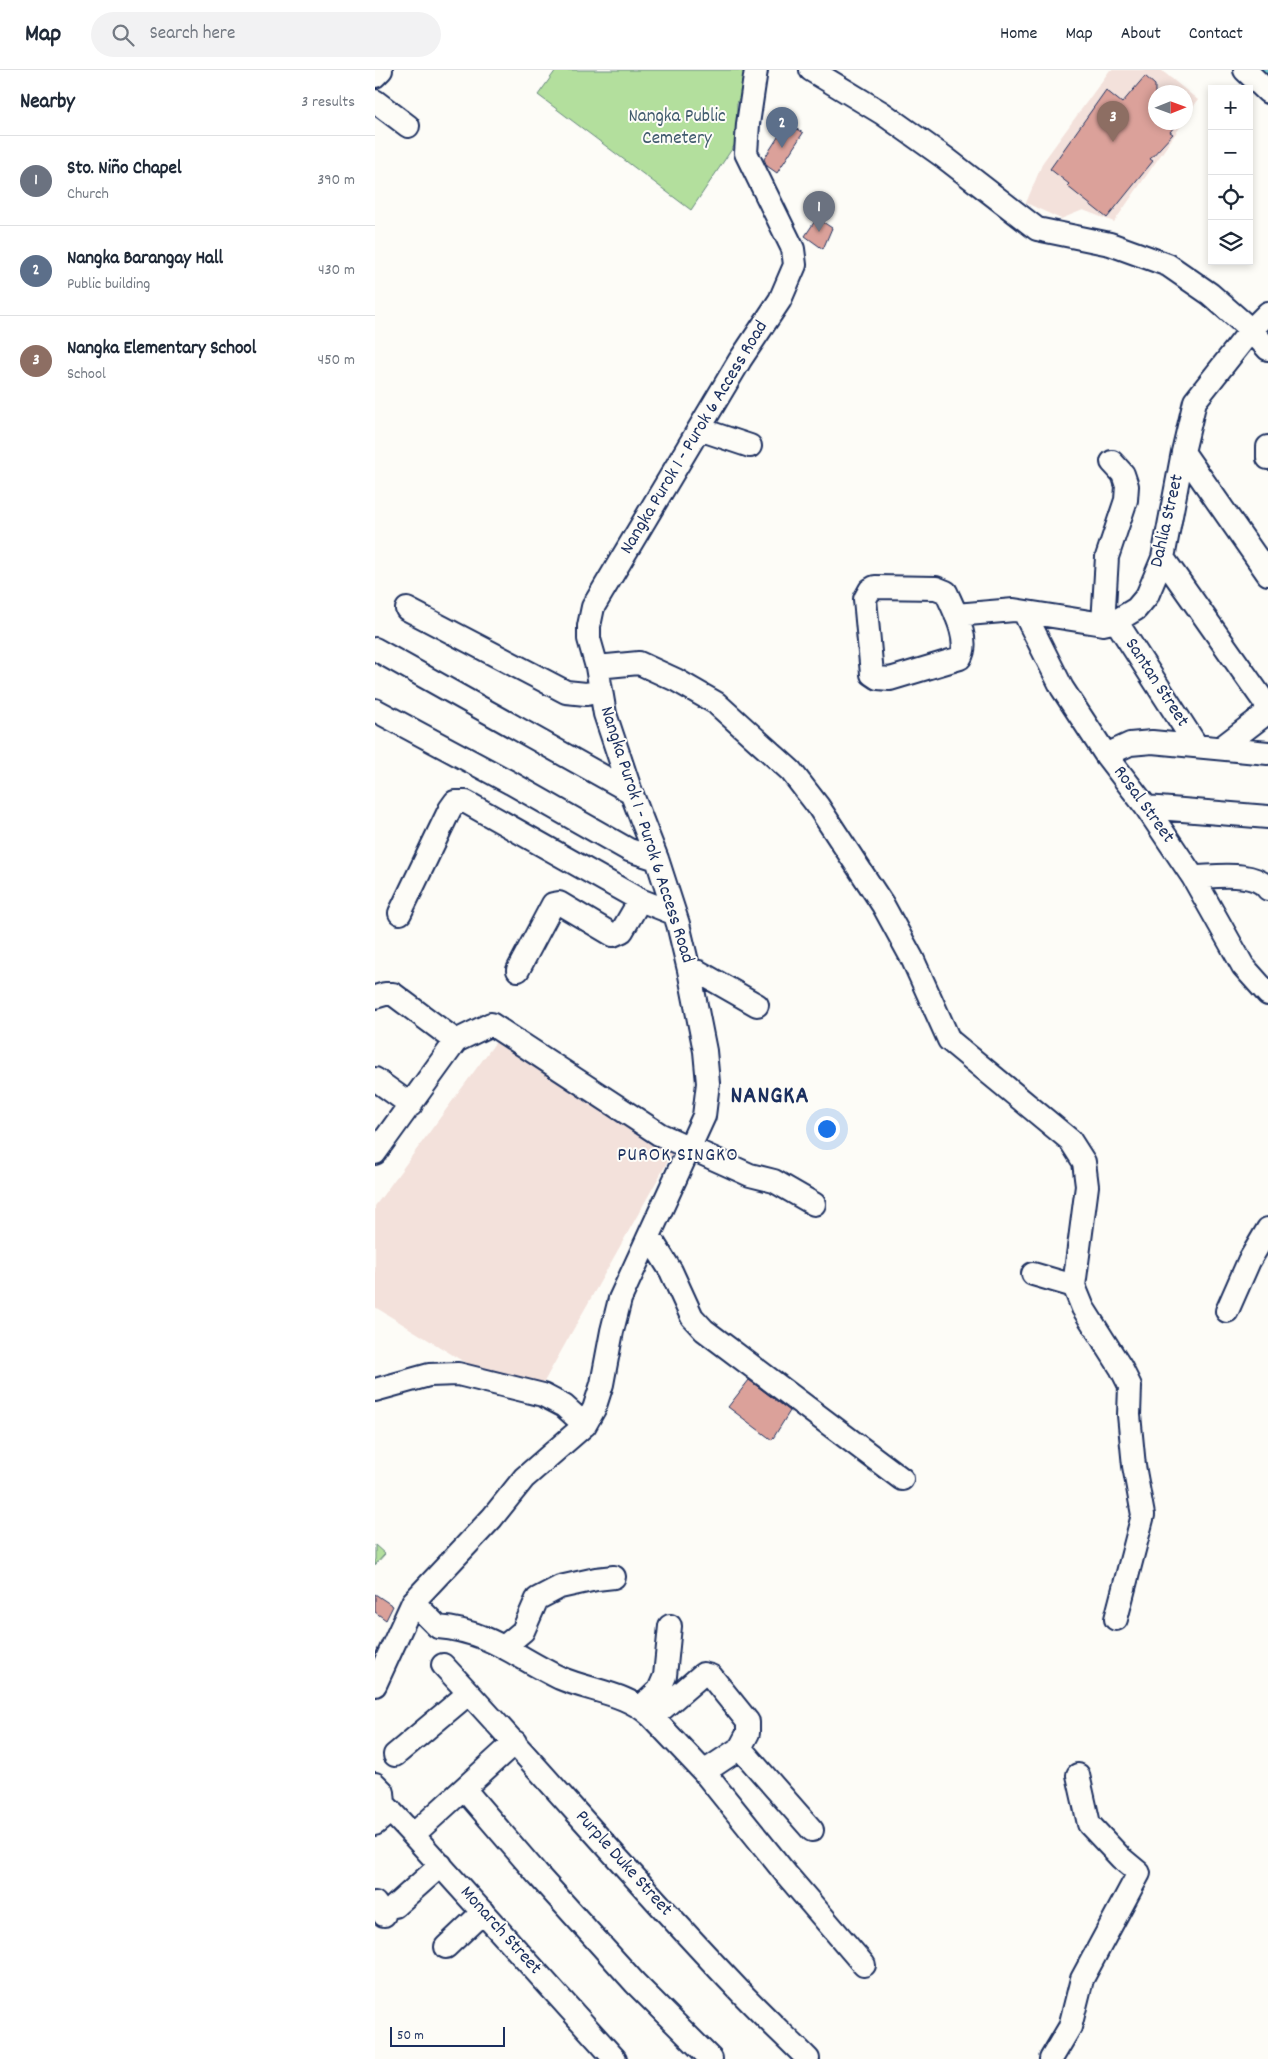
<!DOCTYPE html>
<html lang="en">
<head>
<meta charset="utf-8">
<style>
  :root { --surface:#fff; --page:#f2f2f3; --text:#1f2937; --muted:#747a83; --line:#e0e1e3; --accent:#d93025 }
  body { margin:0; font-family:Dekko,sans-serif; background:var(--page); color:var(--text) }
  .controls { position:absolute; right:15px; top:15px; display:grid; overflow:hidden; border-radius:0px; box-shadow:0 2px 8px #0003 }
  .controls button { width:45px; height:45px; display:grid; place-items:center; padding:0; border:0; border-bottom:1px solid var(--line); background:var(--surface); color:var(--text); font:25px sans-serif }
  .compass { position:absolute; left:773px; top:15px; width:45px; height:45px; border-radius:50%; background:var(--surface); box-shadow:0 2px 8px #0003; rotate:89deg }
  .scale { position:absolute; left:15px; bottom:12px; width:115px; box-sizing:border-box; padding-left:5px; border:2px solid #1b2f5e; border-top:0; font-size:14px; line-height:18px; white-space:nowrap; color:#1b2f5e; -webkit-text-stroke:4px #fdfcf7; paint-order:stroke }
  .you { position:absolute; left:451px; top:1058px; width:18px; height:18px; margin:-12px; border:4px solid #fff; border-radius:50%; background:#1a73e8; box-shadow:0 0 0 8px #1a73e833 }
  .badge { display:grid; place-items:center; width:32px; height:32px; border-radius:50%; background:var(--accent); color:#fff; font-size:16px; font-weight:700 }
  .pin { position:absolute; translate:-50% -41px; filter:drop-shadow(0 1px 2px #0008) }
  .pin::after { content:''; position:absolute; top:26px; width:18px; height:15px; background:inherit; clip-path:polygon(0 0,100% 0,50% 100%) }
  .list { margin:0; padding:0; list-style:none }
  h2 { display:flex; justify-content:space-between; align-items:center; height:65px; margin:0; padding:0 20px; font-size:21px }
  h2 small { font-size:16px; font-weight:400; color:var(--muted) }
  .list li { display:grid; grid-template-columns:32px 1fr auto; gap:15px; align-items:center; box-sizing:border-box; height:90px; padding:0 20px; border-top:1px solid var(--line) }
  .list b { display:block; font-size:19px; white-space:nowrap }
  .list p { margin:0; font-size:16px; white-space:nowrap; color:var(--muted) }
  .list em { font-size:16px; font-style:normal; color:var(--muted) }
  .icon { flex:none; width:28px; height:28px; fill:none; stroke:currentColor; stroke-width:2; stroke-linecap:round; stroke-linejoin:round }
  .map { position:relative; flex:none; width:893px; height:1989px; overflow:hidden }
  header { display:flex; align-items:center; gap:30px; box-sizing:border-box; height:70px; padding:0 25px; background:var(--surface); border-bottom:1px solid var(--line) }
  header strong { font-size:24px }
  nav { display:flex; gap:28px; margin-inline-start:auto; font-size:18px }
  .search { width:350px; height:45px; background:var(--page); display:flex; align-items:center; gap:12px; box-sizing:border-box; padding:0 18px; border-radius:28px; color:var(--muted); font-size:19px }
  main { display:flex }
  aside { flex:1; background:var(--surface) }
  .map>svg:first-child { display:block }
  .built { fill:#f3e1db }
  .green { fill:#b3df9d; stroke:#67877e }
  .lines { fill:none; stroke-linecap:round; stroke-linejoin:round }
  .river { stroke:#7dced6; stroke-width:28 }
  .building { fill:#dba19a; stroke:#1b2f5e }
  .minor-casing { stroke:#1b2f5e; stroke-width:26 }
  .minor { stroke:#fdfcf7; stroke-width:22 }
  .labels { text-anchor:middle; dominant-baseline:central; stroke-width:4; stroke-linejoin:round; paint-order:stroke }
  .park-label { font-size:19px; fill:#415b6e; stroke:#fdfcf7 }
  .street-label { font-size:19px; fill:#1b2f5e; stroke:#fdfcf7 }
  .neighbourhood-label { font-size:20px; letter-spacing:1px; fill:#1b2f5e; stroke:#fdfcf7 }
  .district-label { font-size:24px; font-weight:bold; letter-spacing:1px; fill:#1b2f5e; stroke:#fdfcf7 }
</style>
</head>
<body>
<header>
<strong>Map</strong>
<div class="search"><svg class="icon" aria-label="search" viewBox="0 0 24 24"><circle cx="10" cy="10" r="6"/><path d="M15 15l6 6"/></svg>Search here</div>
<nav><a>Home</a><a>Map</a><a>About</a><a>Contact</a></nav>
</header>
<main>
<aside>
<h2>Nearby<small>3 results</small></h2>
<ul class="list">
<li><span class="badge" style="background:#6b7280">1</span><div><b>Sto. Niño Chapel</b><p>Church</p></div><em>390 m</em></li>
<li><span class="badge" style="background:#5c6f8a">2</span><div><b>Nangka Barangay Hall</b><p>Public building</p></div><em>430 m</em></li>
<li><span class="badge" style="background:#8d6e63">3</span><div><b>Nangka Elementary School</b><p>School</p></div><em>450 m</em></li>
</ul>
</aside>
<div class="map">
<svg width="893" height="1989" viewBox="0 0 893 1989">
  <rect width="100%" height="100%" fill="#fdfcf7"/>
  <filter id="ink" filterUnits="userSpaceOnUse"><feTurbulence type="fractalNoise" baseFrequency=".02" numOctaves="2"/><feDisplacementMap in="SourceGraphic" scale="10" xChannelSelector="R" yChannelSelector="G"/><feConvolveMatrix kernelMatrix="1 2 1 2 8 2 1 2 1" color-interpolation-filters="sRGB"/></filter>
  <g filter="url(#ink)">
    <path class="built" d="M735 0H786L823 30 811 48 810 22H780V52L808 53 739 152 708 140 686 149 651 133 668 92Z
      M126 965 298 1082 166 1317 120 1311 0 1237V1136Z"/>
    <path class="green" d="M181 0H376L362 33 361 73 316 140 163 25Z
      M0 1475 10 1484 0 1495Z"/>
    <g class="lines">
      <path class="river" d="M891 0 893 2"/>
    </g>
    <path class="building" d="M770 6 780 15V52H803L795 62 798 64 775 89 778 91 732 148 692 116 694 114 675 99 731 20 747 33Z
      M412 53 428 63 402 103 392 96 389 89Z
      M442 148 457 158 448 179 430 166Z
      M374 1310 415 1341 397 1370 353 1337Z
      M0 1524 18 1536 11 1550 0 1542Z"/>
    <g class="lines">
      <g class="minor-casing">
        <path id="minor" d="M436 0 507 43 569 87 662 159 735 174 793 195 835 224 876 260 893 279
          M870 0 893 22
          M0 6 6 0
          M0 31 33 56
          M324 359 375 376
          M893 377V388
          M808 382 893 504
          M788 488 893 637
          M500 517 561 518 571 522C579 540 596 571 585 588L515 609 503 608 497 604 490 529 495 520Z
          M32 539 191 622 211 624 226 621
          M649 542 687 618 731 685 771 737 818 807 868 896 893 924
          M581 545 639 540 728 554 741 551 761 539 772 526 788 488 808 382 820 331 876 260 893 243
          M741 551 821 675
          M728 554 732 487 751 430 752 416 748 404 737 392
          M0 579 256 722
          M222 597 264 593 301 610 341 633 416 701 443 736 508 835 538 890 574 970 695 1070 709 1092 712 1116 699 1216 708 1238 746 1298 755 1316 754 1345 759 1396 768 1445 741 1549
          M0 640 136 713 254 780 282 789
          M846 678 893 642
          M731 685 755 674 777 672 893 683
          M771 737 893 747
          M818 807C839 807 880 800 893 819
          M25 843 75 739 80 732H91L265 830 298 843
          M143 900 178 834 184 833 238 865 247 861 265 830
          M314 900 324 902 382 935
          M0 927 10 924H18L81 971
          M0 1009 36 1035
          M0 1083 81 971 116 954 284 1064 375 1105 399 1111 439 1134
          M274 1166 296 1201 317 1247 329 1260 527 1409
          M658 1204 699 1216
          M852 1241 874 1191 893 1159
          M0 1320 54 1305 83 1304 168 1325 189 1336 210 1355
          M38 1532 63 1557C114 1561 141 1587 185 1608 215 1621 252 1623 276 1646
          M130 1576 148 1561 162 1529 185 1517 221 1509 239 1507
          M68 1595C166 1700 259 1810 358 1914 382 1940 408 1964 433 1989
          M0 1615 38 1532 117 1448 149 1408 210 1355 219 1339 227 1314 237 1261 245 1229 329 1046 333 1013 330 981 314 900 303 854 282 789 256 722 230 644 222 597 214 569V556L218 537 365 290 405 230 420 195 418 179 371 83 373 54 381 0
          M266 1637 284 1620 290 1606 295 1556
          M365 1678 437 1760
          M20 1685 94 1623
          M329 1702 365 1678 373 1663V1652L336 1606 328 1604 285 1641 276 1646 329 1702 411 1804 489 1895
          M0 1714 8 1722 9 1734
          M89 1719 162 1804 260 1913 336 1989
          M0 1733 9 1734 38 1765 240 1989
          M0 1754 16 1741
          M38 1765 140 1672
          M0 1833 9 1845
          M20 1836 66 1795
          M71 1877 108 1842
          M676 1989 695 1957 707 1909 764 1803 746 1788 714 1754 703 1705"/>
      </g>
      <use href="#minor" class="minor"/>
    </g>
  </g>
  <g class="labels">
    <g class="park-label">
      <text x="302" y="47">Nangka Public<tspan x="302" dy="22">Cemetery</tspan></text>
    </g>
    <g class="street-label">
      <text transform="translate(320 368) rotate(-59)">Nangka Purok 1 - Purok 6 Access Road</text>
      <text transform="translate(793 451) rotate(-77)">Dahlia Street</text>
      <text transform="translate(781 613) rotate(57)">Santan Street</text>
      <text transform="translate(768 735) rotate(54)">Rosal Street</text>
      <text transform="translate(271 765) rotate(72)">Nangka Purok 1 - Purok 6 Access Road</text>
      <text transform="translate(248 1794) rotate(48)">Purple Duke Street</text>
      <text transform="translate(125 1861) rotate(48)">Monarch Street</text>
    </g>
    <g class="neighbourhood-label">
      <text x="303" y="1086">PUROK SINGKO</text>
    </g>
    <g class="district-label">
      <text x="395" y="1027">NANGKA</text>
    </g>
  </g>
</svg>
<div class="controls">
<button>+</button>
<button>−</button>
<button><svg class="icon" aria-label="locate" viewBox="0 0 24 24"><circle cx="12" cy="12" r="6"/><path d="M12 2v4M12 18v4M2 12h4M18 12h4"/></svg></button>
<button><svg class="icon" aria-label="layers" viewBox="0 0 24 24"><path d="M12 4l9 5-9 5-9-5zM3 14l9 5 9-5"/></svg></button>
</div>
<svg class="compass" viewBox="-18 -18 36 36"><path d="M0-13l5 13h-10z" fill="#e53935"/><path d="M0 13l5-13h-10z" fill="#747a83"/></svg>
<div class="scale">50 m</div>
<div class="you"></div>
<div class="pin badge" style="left:444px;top:162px;background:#6b7280">1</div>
<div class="pin badge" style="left:407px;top:78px;background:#5c6f8a">2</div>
<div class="pin badge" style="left:738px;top:72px;background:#8d6e63">3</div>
</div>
</main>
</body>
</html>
